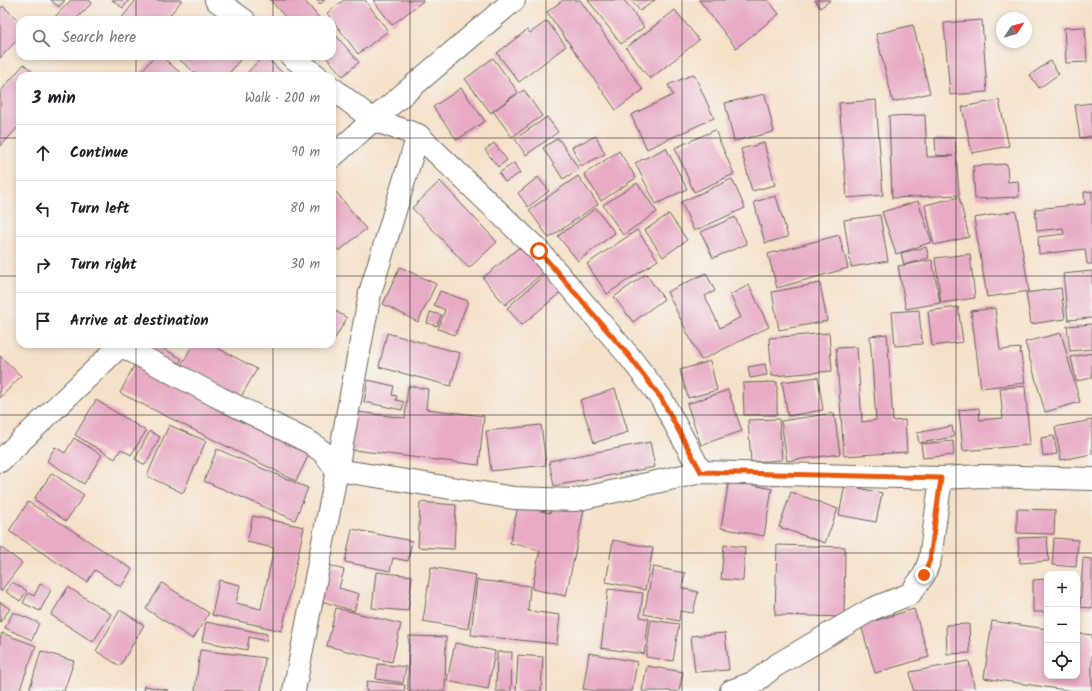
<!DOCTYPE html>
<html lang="en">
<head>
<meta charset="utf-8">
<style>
  :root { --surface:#fff; --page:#f2f2f2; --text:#202124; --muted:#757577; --line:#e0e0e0 }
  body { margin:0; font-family:Kalam,sans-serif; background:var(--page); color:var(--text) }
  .controls { position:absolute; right:12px; bottom:12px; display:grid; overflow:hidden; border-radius:8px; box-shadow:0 2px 6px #0003 }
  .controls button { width:36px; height:36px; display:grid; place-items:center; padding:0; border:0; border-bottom:1px solid var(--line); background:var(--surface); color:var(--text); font:20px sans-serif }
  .compass { position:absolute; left:996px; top:12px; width:36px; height:36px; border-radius:50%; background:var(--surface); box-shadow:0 2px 6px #0003; rotate:54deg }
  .stop { position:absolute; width:12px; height:12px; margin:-9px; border:3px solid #ea580c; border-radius:50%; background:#fff }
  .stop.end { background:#ea580c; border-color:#fff; box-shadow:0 1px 4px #0008 }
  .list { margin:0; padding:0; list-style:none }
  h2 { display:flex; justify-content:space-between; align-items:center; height:52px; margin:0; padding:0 16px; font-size:17px }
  h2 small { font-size:13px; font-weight:400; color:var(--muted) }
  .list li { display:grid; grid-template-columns:26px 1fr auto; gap:12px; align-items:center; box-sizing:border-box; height:56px; padding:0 16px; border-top:1px solid var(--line) }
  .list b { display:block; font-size:15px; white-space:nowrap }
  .list em { font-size:13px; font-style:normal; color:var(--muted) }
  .icon { flex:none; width:22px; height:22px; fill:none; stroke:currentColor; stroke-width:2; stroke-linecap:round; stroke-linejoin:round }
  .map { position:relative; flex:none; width:1092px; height:691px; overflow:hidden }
  .search { position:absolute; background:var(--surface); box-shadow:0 2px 6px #0003; left:16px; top:16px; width:320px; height:44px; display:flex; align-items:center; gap:10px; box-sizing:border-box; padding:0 14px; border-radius:12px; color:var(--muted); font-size:15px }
  .panel { position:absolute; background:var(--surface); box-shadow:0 2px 6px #0003; left:16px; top:72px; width:320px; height:276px; border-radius:12px }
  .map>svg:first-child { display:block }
  .building { fill:#e8abc6 }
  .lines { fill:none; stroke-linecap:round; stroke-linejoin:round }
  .street-casing { stroke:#686159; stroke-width:24 }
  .primary-casing { stroke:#686159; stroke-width:24 }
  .street { stroke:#fff; stroke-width:22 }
  .primary { stroke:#fff; stroke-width:22 }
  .route { stroke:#ea580c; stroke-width:5 }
  .grid { fill:none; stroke:#1c1c1c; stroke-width:1; stroke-opacity:0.55 }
</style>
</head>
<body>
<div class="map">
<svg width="1092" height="691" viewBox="0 0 1092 691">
  <rect width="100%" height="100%" fill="#f6f6f2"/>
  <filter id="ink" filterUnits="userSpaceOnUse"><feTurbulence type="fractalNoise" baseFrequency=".025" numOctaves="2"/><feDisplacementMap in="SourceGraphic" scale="8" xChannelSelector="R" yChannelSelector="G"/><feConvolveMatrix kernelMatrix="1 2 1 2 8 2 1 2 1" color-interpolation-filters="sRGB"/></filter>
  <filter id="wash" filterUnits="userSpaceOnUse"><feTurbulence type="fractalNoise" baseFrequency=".012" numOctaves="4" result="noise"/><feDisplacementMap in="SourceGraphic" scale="16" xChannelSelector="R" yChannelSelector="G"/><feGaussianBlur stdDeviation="0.9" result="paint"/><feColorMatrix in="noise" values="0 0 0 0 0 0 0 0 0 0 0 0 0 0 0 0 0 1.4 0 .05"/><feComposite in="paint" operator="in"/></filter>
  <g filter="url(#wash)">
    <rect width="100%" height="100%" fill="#f5e1c9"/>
    <g id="blocks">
      <path class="building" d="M51 0H65L59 7Z
        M71 0H89L92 3 75 20H52Z
        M112 0H129L123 8Z
        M136 0H182L166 20H120Z
        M270 0H304L321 20H288Z
        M316 0H325L320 4Z
        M344 0H365L388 31 358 54 327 13Z
        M373 0H423V1L392 25Z
        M563 0H580L643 90 616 110 547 12Z
        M588 0H624L644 27 621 44Z
        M631 0H655L640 11Z
        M699 0H768L779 14 736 48Z
        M815 0H831L820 8Z
        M3 6 20 22V37L0 58V9Z
        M675 10 699 40 650 79 626 48Z
        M982 20 987 92 950 95 944 23Z
        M547 21 566 46 519 82 497 53 527 30 530 33Z
        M913 25 930 93 893 102 876 34Z
        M1085 27 1087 62 1066 63 1064 28Z
        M332 31 359 62 343 76 325 56H332Z
        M155 56H161L184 76H137Z
        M175 56H243L227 76H199Z
        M263 56H265L286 76H244Z
        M493 58 518 92 491 113 465 79Z
        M1050 61 1059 74 1039 88 1030 75Z
        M24 64 37 76H20V125L0 147V92Z
        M694 74 714 118 647 149 631 115 673 95 668 85Z
        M461 88 485 121 457 140 433 107Z
        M524 90 542 116 512 137 493 111Z
        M765 94 774 132 734 141 725 103Z
        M876 100 883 195 847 198 839 103Z
        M999 100 1009 146 972 153 962 107Z
        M1092 103V136L1080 138 1075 105Z
        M925 115 927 157 953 156 936 155 935 138H955L959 195 892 198 889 116Z
        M547 117 558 132 526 155 515 139Z
        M715 130 734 174 694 192 675 148Z
        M596 136 605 154 581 166 572 147Z
        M558 138 579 169 563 179 543 148Z
        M494 143 507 160 498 167 485 150Z
        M764 143 775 185 752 191 741 149Z
        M666 148 687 189 656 204 635 163Z
        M619 151 636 178 601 201 584 174Z
        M514 163 520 173 505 182 499 173Z
        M1007 164 1008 182 1018 181 1019 197 975 199 973 166Z
        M578 176 598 204 549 238 529 210Z
        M538 177 549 191 528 207 518 193Z
        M732 179 745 208 694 231 681 202Z
        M440 181 497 242 469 268 412 208Z
        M637 183 657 212 623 235 603 205Z
        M1092 191V264H1087L1085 249 1039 254 1038 237 1064 234 1063 228 1037 231 1035 209 1085 204 1084 192Z
        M336 192 366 229 339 251 332 242V196Z
        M776 196 788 237 765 243 754 202Z
        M959 197 969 237 934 245 925 205Z
        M918 201 932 242 896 254 882 212Z
        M596 208 615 233 578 261 558 236Z
        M1016 211 1029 291 987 297 974 218Z
        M669 214 687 240 663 257 645 230Z
        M880 215 888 261 851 267 844 220Z
        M735 217 747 244 713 258 701 232Z
        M637 230 658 260 607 294 587 264Z
        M839 235 848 268 777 288 768 254Z
        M523 244 545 271 505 305 483 278Z
        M926 247 929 258 904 265 901 253Z
        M970 254 975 298 941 303 935 258Z
        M932 260 940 303 906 309 898 266Z
        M400 267 436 284 418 322 383 304Z
        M1092 271V318L1068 320 1063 274Z
        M706 273 715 291 705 296 720 328 741 317 730 295 749 285 769 327 701 360 667 292Z
        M545 274 561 292 522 325 507 308Z
        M646 274 664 299 633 322 614 297Z
        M820 283 827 321 779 330 772 292Z
        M1061 288 1065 319 1031 324 1026 293Z
        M440 291 468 301 455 335 438 329 445 310 434 305Z
        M958 307 963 342 932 346 928 311Z
        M995 308 1000 350 1020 348 1025 383 981 388 971 311Z
        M334 310 347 318 332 343V314Z
        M919 310 922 344 895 346 892 312Z
        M430 312 441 315 437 326 427 323Z
        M1092 324V349L1070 351 1067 326Z
        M387 333 460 353 451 386 379 367Z
        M829 333 832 371 772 376 769 338Z
        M1061 333 1080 402 1045 412 1025 342Z
        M887 334 893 421 905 420 907 452 844 456 836 348 857 347 862 422 876 420 870 336Z
        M149 344H155L182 359 176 368 145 351Z
        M193 344H210L257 369 239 400 180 368Z
        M238 344H246L243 348Z
        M1092 353V378L1076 381 1071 357Z
        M0 356 21 376 0 398Z
        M138 358 313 446 296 481 120 393Z
        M710 361 717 390 688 398 680 370Z
        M765 364 767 375 750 378 748 367Z
        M818 377 823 410 788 416 782 382Z
        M368 380 394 386 392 395 397 396 396 400 404 402 402 410 364 402Z
        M777 382V415H744L743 383Z
        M408 386 428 389 426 409 484 416 479 465 345 449 350 411 405 418Z
        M1025 386 1030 445 963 451 959 410 979 408 980 420 1003 418 1000 388Z
        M615 389 628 432 594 443 580 400Z
        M728 390 742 431 701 445 687 404Z
        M96 400 146 431 131 455 121 449 115 459 75 435Z
        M834 413 840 454 787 461 781 421Z
        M779 419 782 460 751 462 748 420Z
        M1092 420V454L1061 460 1055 427Z
        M169 425 206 441 183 493 147 476Z
        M541 425 546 465 491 471 486 431Z
        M952 426 954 437 919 443 917 433Z
        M150 431 160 437 145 465 135 459Z
        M1054 436 1057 454 1043 456 1041 438Z
        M74 438 102 455 84 484 47 461 55 447 65 453Z
        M953 441 954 455 923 458 921 444Z
        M650 442 655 467 554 486 549 461Z
        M217 449 308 488 295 520 204 481Z
        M52 473 84 495 66 521 34 499Z
        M729 480 772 489 764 536 721 528Z
        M845 485 882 493 876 522 839 515Z
        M791 492 838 509 825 543 779 527Z
        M28 502 132 569 121 587 95 570 87 582 9 531Z
        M420 502 456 505 454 549 418 547Z
        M552 504 584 510 566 596 532 589 540 550 510 543 518 506 550 513Z
        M1017 509 1055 510 1054 534 1017 533Z
        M253 516 304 527 282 631 212 615 219 580 240 585 236 603 261 609 274 548 247 542Z
        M352 529 412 541 408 561 393 558 390 571 345 562Z
        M1047 537 1049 561 1020 563 1018 538Z
        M1054 538 1078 540 1076 567 1052 565Z
        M613 540 653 548 645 590 606 582Z
        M724 545 745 547 743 581 721 579Z
        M777 545 845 547 844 617 775 615Z
        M0 547 22 563 1 591 0 590Z
        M1083 558 1092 559V608L1080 607Z
        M326 564 344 570 339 588 359 594 354 611 315 599Z
        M431 567 476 575 468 629 423 621Z
        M653 567 685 573 682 588 698 592 693 613 680 611 679 621 644 614Z
        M376 572 412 576 408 611 372 608Z
        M1047 579V612H1033V580Z
        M477 580 530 586 528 611 560 615 557 644 471 635Z
        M12 582 27 591 20 601 6 592Z
        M162 583 209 613 193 639 146 609Z
        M40 584 51 590 40 611 23 603 28 593 34 596Z
        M68 587 111 614 93 642 51 615Z
        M608 589 643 593 640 617 649 619 644 654 601 648Z
        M0 602 10 609 0 622Z
        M336 608 401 624 392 662 327 646Z
        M914 609 929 657 875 673 861 625Z
        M120 610 144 625 120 666 96 651Z
        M13 612 39 623 32 640 5 628Z
        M651 620 679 624 673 661 646 657Z
        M992 621 1047 629V676H1077V633L1092 635V691H1072L984 678Z
        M206 622 267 634 266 641 249 637 247 650 202 641Z
        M969 624 970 653 947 654 946 625Z
        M2 633 36 646 19 691H0V639Z
        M725 633 729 670 695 672 691 636Z
        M409 636 446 637 445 691H408Z
        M455 643 495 651 488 689 447 681Z
        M200 650 265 658 261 691H195Z
        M41 651 74 661 64 691H29Z
        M497 652H512L511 691H496Z
        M589 653 637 662 632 691H594L583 689Z
        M518 655 543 657 541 691H516Z
        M969 661 975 691H913L910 672Z
        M378 664 406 667 403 683 376 679Z
        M647 666 683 672 679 691H642Z
        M367 681 405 685 404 691H366Z
        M144 686 168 690V691H143Z"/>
    </g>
  </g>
  <g filter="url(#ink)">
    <use href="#blocks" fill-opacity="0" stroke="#686159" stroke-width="1"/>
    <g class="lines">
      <g class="street-casing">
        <path id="street" d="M216 0 244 20
          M291 56 317 76
          M332 88 373 120 418 135 539 251 629 356 661 398 701 472
          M120 345 220 398 311 443 324 453 337 470 514 498 575 500 701 472 941 478 983 476 1092 479
          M294 691 337 470 370 293 418 135
          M731 691 755 682 775 666 872 609 910 594 924 575 930 559 941 478"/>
      </g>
      <g class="primary-casing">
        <path id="primary" d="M332 157 373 120 514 0
          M0 461 122 344"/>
      </g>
      <use href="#street" class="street"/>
      <use href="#primary" class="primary"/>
    </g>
  </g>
  <g class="lines" filter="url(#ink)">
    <path class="route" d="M539 251 629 356 661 398 701 472 941 478 930 559 924 575"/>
  </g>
  <path class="grid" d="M136 0V20M273 0V20M410 0V691M546 0V691M682 0V691M819 0V691M956 0V691M136 56V76M273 56V76M0 138H20M332 138H1092M0 276H20M332 276H1092M136 344V691M273 344V691M0 415H1092M0 553H1092"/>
</svg>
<div class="controls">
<button>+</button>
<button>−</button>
<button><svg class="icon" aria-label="locate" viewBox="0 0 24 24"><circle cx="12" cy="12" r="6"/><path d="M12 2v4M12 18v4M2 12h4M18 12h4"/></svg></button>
</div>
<svg class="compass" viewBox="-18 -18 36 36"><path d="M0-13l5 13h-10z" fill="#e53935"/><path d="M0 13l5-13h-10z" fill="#757577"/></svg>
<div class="stop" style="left:539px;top:251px"></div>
<div class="stop end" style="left:924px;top:575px"></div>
<div class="search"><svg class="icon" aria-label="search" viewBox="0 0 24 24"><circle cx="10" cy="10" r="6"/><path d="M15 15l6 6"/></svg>Search here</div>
<section class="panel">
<h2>3 min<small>Walk · 200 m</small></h2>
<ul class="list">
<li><svg class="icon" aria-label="ahead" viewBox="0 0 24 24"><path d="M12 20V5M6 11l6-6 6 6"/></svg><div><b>Continue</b></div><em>90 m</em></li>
<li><svg class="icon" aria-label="left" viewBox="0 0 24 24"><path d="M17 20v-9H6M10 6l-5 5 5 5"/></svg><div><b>Turn left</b></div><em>80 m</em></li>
<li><svg class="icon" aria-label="right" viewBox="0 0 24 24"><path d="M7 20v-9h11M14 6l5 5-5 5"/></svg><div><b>Turn right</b></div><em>30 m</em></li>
<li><svg class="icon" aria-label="arrive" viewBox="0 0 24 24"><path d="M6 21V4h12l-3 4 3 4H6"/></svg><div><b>Arrive at destination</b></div></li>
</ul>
</section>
</div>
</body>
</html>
